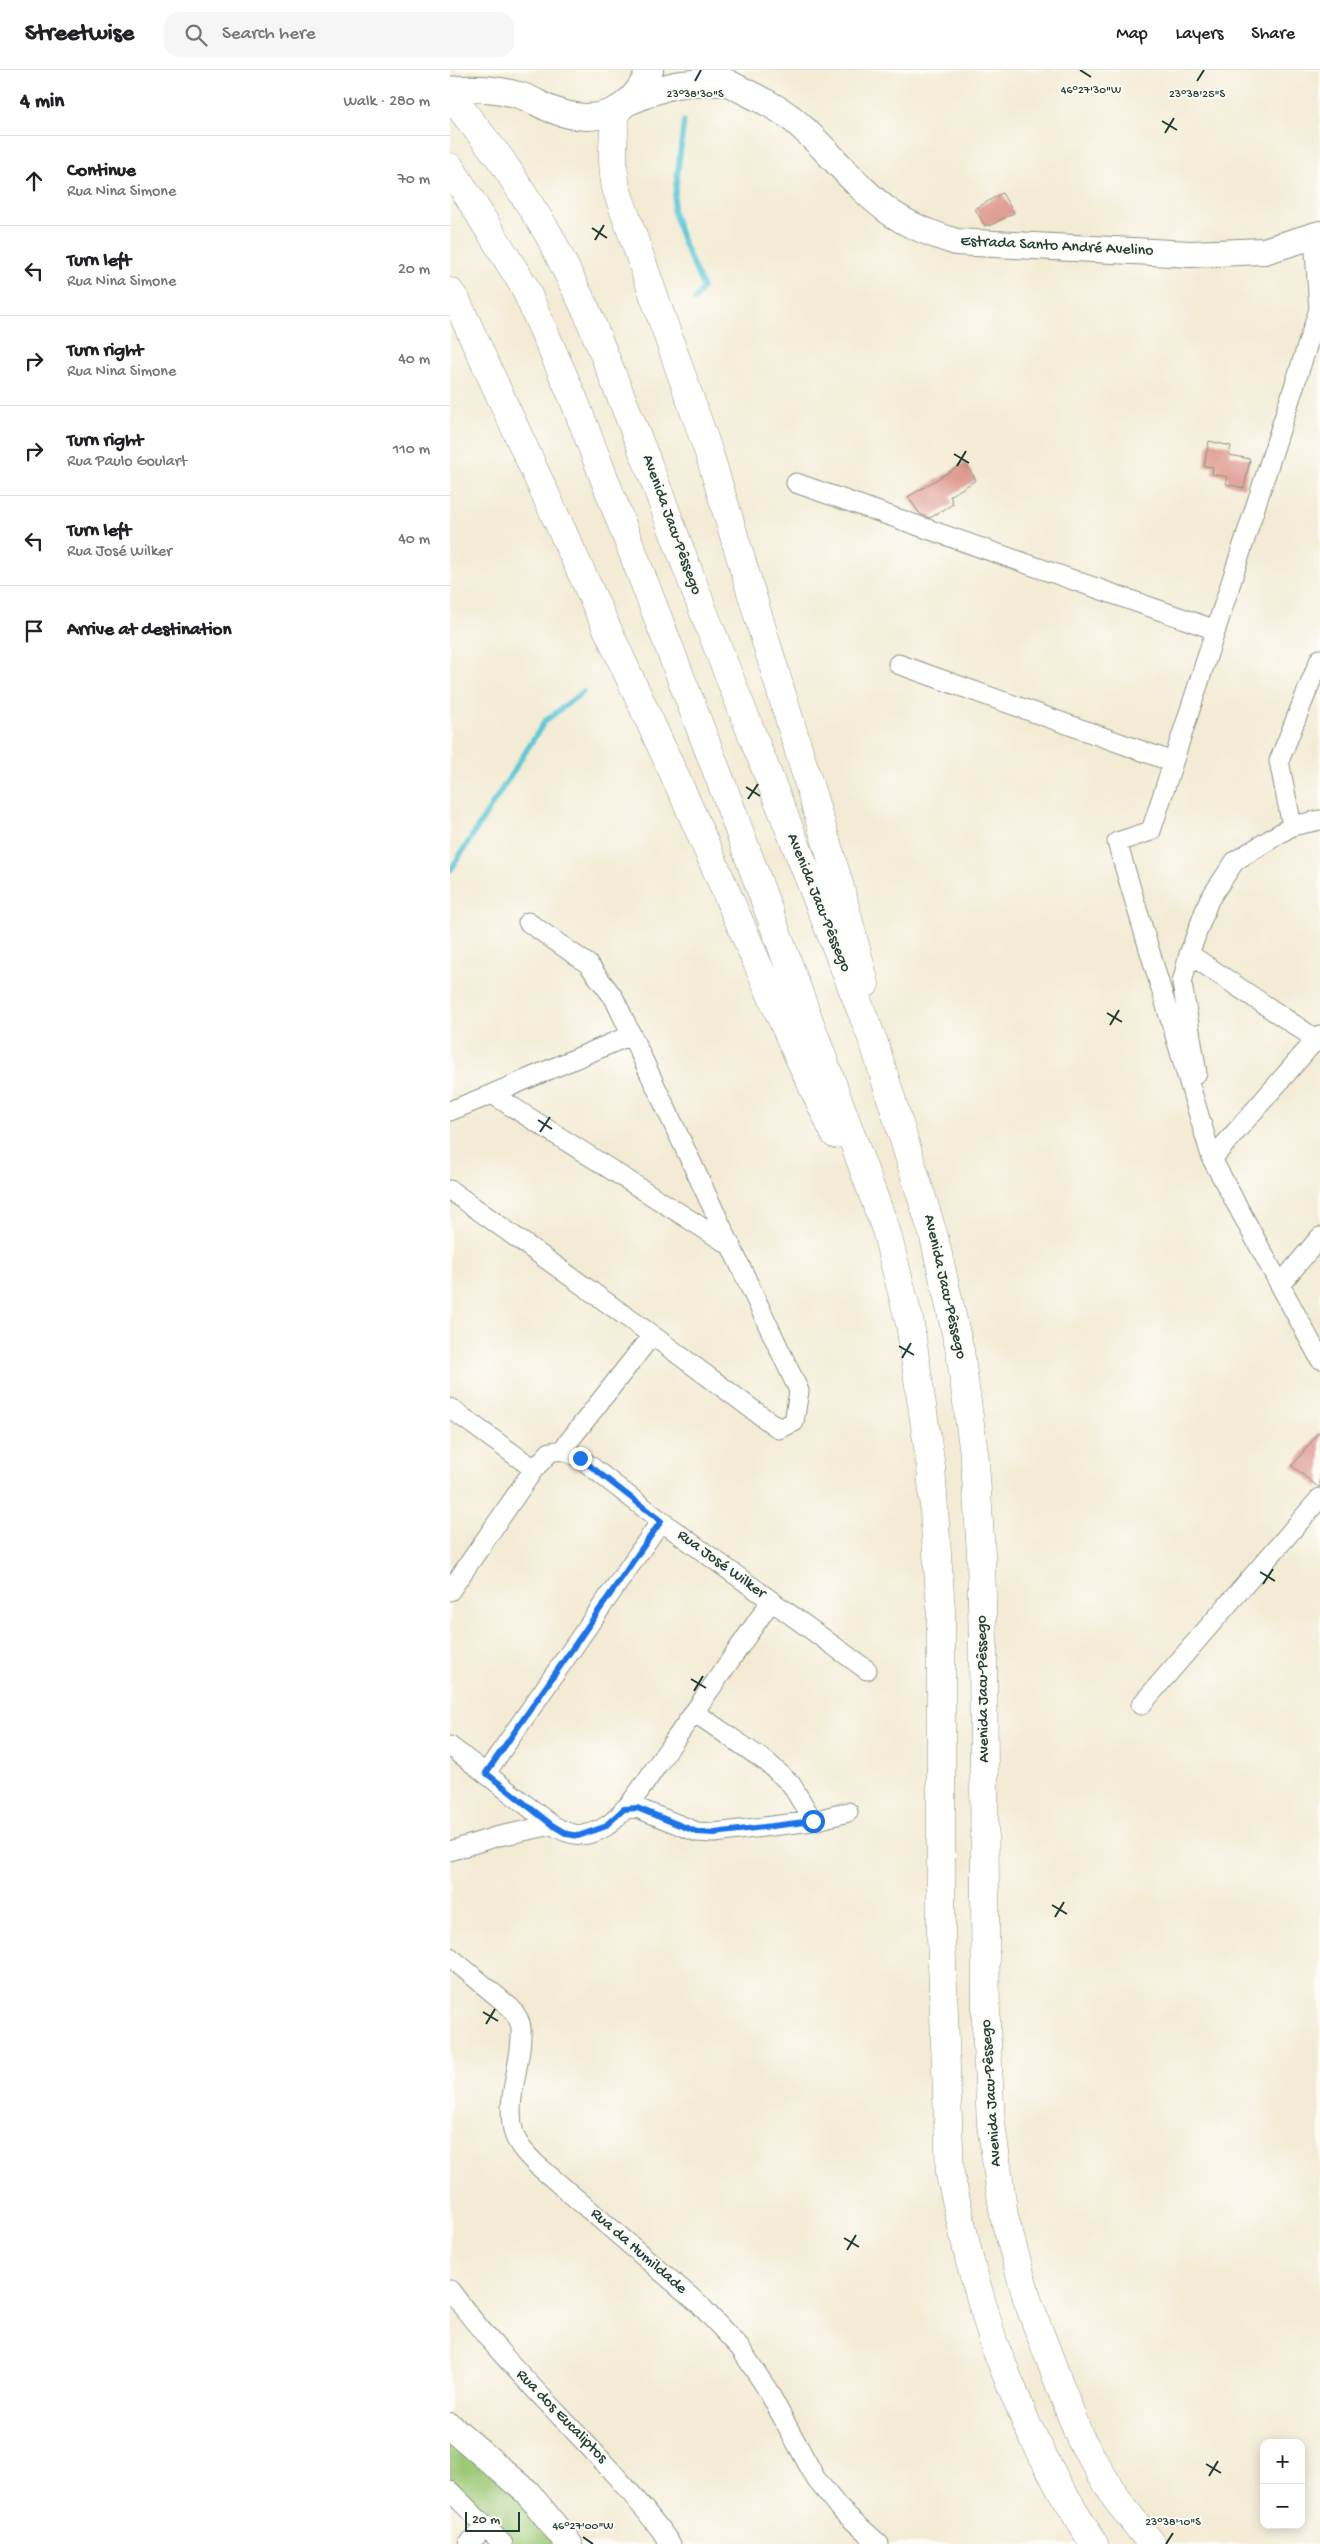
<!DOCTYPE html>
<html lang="en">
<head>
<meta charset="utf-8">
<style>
  :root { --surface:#fff; --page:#f6f6f6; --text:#202124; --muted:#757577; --line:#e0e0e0 }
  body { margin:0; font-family:"Gochi Hand",sans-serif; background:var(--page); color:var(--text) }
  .controls { position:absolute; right:15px; bottom:15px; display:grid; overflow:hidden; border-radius:10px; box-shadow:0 2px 12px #0003 }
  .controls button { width:45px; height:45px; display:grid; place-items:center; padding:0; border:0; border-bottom:1px solid var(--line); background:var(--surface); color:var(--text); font:25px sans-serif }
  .scale { position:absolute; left:15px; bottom:12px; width:55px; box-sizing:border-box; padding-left:5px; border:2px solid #1f3d34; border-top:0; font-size:14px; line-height:18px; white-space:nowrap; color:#1f3d34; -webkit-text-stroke:4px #fdfcf7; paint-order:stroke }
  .stop { position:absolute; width:15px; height:15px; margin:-11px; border:4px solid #1a73e8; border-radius:50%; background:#fff }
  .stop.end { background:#1a73e8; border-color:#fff; box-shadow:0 1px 5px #0008 }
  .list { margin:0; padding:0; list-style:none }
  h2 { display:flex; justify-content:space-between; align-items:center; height:65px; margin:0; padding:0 20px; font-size:21px }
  h2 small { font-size:16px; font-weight:400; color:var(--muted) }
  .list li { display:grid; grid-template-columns:32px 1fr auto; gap:15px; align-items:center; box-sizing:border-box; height:90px; padding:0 20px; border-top:1px solid var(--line) }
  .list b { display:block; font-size:19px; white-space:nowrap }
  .list p { margin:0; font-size:16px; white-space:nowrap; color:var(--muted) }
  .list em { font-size:16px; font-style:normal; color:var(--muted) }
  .icon { flex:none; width:28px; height:28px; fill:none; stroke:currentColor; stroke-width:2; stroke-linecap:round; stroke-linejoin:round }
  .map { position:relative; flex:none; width:870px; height:2474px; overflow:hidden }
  header { display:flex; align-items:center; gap:30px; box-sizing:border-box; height:70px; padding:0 25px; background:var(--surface); border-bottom:1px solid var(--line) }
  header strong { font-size:24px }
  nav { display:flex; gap:28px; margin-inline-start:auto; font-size:18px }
  .search { width:350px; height:45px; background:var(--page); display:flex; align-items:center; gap:12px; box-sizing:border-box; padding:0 18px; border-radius:15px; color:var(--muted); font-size:19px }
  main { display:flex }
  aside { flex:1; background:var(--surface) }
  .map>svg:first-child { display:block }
  .green { fill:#9bc875; stroke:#5d8254 }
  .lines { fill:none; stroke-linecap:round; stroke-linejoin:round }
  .stream { stroke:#5dc8d7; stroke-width:5.5 }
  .building { fill:#db9086 }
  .minor-casing { stroke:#899484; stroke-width:21 }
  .secondary-casing { stroke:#899484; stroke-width:28 }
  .trunk-casing { stroke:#899484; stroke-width:29 }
  .minor { stroke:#fff; stroke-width:19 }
  .secondary { stroke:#fff; stroke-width:26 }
  .trunk { stroke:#fff; stroke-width:28 }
  .route { stroke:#1a73e8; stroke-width:6 }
  .ticks { fill:none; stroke:#1f3d34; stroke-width:2 }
  .labels { text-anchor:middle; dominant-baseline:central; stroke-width:4; stroke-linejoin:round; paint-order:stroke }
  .street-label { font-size:16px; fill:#1f3d34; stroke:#fdfcf7 }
  .ticks-label { font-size:12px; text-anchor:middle; fill:#1f3d34; stroke:#fdfcf7; stroke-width:4; stroke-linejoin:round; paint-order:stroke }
</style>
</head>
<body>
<header>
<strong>Streetwise</strong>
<div class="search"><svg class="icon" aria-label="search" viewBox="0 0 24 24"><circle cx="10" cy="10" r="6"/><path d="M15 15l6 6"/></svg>Search here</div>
<nav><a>Map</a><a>Layers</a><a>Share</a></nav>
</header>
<main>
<aside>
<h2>4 min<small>Walk · 280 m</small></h2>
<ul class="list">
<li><svg class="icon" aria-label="ahead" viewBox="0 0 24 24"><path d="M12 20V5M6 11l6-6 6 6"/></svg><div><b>Continue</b><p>Rua Nina Simone</p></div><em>70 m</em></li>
<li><svg class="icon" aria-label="left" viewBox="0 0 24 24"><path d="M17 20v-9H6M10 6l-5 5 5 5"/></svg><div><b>Turn left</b><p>Rua Nina Simone</p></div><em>20 m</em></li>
<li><svg class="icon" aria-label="right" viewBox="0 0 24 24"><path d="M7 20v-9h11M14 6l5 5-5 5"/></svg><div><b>Turn right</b><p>Rua Nina Simone</p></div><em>40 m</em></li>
<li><svg class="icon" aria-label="right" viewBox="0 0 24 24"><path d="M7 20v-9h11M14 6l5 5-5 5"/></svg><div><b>Turn right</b><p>Rua Paulo Goulart</p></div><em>110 m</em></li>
<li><svg class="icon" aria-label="left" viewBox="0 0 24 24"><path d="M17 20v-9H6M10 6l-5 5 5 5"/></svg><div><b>Turn left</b><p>Rua José Wilker</p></div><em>40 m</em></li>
<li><svg class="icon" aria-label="arrive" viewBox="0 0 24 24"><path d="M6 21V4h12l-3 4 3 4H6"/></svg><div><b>Arrive at destination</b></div></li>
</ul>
</aside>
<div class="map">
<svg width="870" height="2474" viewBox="0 0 870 2474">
  <rect width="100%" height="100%" fill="#fdfcf7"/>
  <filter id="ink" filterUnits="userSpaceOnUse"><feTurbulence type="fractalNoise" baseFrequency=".02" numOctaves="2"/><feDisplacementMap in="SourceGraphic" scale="10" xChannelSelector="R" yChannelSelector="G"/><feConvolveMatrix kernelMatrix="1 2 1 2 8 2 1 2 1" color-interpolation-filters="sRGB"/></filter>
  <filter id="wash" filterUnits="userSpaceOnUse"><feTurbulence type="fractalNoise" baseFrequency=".0096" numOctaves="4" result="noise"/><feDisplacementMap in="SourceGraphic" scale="20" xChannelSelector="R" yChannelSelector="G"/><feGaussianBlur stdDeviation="1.12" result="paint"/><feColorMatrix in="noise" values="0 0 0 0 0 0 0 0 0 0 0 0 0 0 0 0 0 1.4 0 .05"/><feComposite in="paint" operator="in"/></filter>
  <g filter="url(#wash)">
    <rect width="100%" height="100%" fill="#f3ebd4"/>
    <path class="green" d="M0 2362 112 2474H61L16 2425 0 2411Z"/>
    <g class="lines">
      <path class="stream" d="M234 51 223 140 233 172 253 217 245 230
        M0 801 95 651 133 622"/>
    </g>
    <g id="blocks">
      <path class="building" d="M552 123 564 143 539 156 538 154 535 156 525 139Z
        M759 371 781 376 779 385 800 389 794 418 776 414 778 407 762 404 763 397 754 396Z
        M515 392 526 410 500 426 503 434 480 448 470 444 458 427Z
        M870 1361V1417H868L842 1396Z"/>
    </g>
  </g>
  <g filter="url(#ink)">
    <use href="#blocks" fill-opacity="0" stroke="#899484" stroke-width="1"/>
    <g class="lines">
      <g class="minor-casing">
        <path id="minor" d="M346 413 766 560
          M870 589 829 691 842 756 785 791 759 830 739 884 870 972
          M448 594 723 692
          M842 756 870 750
          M78 852 138 894 164 928 349 1321 344 1352 329 1359 202 1265 112 1380
          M739 884 732 913 747 1003
          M181 965 42 1024 281 1176
          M0 1041 42 1024
          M760 1077 762 1089 870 1289
          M762 1089 667 772 701 761 869 239 864 167
          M762 1089 870 965
          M0 1120 202 1265
          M830 1215 870 1167
          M0 1338 84 1399
          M0 1521 84 1399 100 1382 112 1380 130 1388 211 1451 417 1600
          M691 1635 870 1428
          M244 1642 318 1693 341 1714 363 1751
          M0 1676 102 1755C121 1766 135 1769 155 1757 179 1742 200 1704 217 1681 252 1631 287 1581 321 1531
          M36 1703 211 1451
          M174 1739 187 1738 247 1762 264 1763 363 1751 398 1742
          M0 1781 45 1767 102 1755
          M0 1887 61 1938C66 1945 71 1951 71 1959 73 1994 54 2028 64 2064 68 2076 78 2086 87 2095L249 2234 290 2278 317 2319 366 2409 389 2438 429 2474
          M0 2220C66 2311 155 2382 221 2474
          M0 2421 53 2474
          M18 2474 37 2456"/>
      </g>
      <g class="secondary-casing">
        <path id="secondary" d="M257 0C283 19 315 28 340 47 375 75 401 113 437 140 458 156 482 164 506 172L741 184 814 181 870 164
          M0 20C23 17 50 19 72 26 82 29 90 35 100 39 145 57 181 44 200 0
          M181 31C218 14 234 11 275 13
          M0 2356 77 2422 119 2474"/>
      </g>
      <g class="trunk-casing">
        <path id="trunk" d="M0 25 52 91 99 165 137 242 198 394 254 543 424 973 484 1167 510 1281 525 1391 531 1484 533 1578 536 1955 541 2054 554 2146 578 2232 630 2368 667 2430 702 2474
          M166 42C163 69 161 92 166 118L259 383 390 817 415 914
          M0 97 74 216 124 330 276 725 436 1160 460 1254 481 1397 491 1540V1866L500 2104 520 2192 544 2274 577 2355 607 2413 644 2474
          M0 222 7 232 234 726 344 977 385 1064"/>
      </g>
      <use href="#minor" class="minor"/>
      <use href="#secondary" class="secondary"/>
      <use href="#trunk" class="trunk"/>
    </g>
  </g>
  <g class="lines" filter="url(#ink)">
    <path class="route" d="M130 1388 211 1451 36 1703 102 1755 117 1764 128 1766 154 1757 174 1739 187 1738 247 1762 264 1763 363 1751"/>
  </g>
  <path class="ticks" d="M630 0 641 7M245 11 251 0M747 11 754 0M712 51 727 60M715 63 724 48M142 158 157 168M145 170 154 155M504 384 519 393M507 396 516 381M296 717 310 726M298 729 308 714M657 943 672 952M660 955 669 940M88 1050 102 1059M90 1062 100 1047M449 1276 464 1285M452 1288 461 1273M810 1502 825 1511M813 1514 823 1499M241 1609 256 1618M244 1621 253 1606M602 1835 617 1844M605 1847 614 1832M33 1942 48 1951M36 1954 45 1939M394 2168 409 2177M397 2180 406 2165M756 2394 771 2403M759 2406 768 2391M133 2467 143 2474M716 2474 723 2463"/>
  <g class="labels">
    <g class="street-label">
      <text transform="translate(607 177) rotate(3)">Estrada Santo André Avelino</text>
      <text transform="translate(221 455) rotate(70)">Avenida Jacu-Pêssego</text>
      <text transform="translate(368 833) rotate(68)">Avenida Jacu-Pêssego</text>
      <text transform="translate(494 1217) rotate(77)">Avenida Jacu-Pêssego</text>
      <text transform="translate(271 1495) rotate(36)">Rua José Wilker</text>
      <text transform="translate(534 1619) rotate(-91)">Avenida Jacu-Pêssego</text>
      <text transform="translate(542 2023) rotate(-94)">Avenida Jacu-Pêssego</text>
      <text transform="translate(188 2182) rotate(41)">Rua da Humildade</text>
      <text transform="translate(111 2347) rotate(46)">Rua dos Eucaliptos</text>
    </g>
  </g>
  <g class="ticks-label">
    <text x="641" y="23">46°27'30"W</text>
    <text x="245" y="27">23°38'30"S</text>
    <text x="747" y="27">23°38'25"S</text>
    <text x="723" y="2455">23°38'10"S</text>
    <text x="133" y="2459">46°27'00"W</text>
  </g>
</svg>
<div class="controls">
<button>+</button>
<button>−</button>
</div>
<div class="scale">20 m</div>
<div class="stop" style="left:363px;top:1751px"></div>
<div class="stop end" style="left:130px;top:1388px"></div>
</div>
</main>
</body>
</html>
